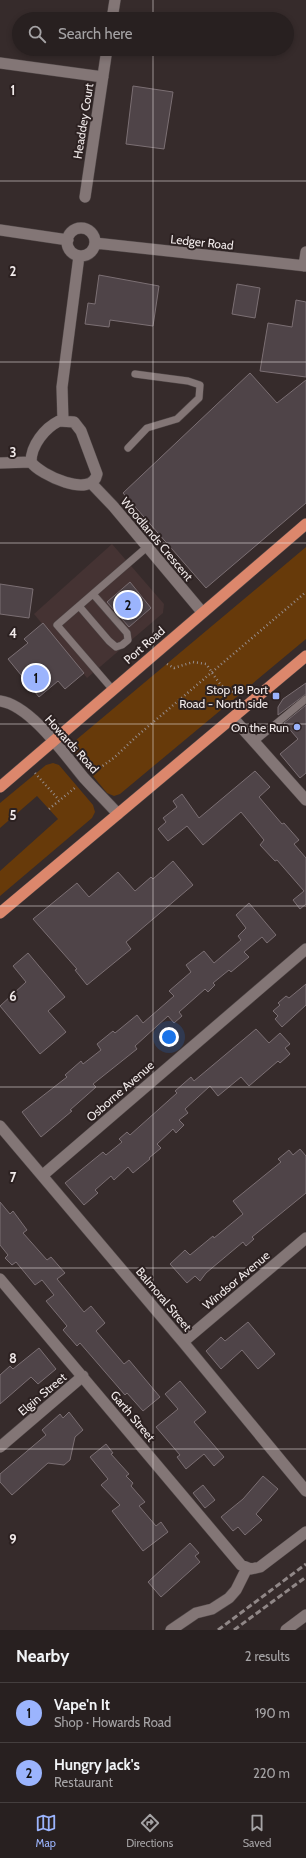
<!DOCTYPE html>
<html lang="en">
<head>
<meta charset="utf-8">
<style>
  :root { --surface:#282020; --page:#342d2d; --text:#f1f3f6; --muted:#a5a3a5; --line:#443e3e; --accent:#9bb4fd }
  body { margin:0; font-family:Cabin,sans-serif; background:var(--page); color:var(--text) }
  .you { position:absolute; left:169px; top:1037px; width:14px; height:14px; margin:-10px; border:3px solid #fff; border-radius:50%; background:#1a73e8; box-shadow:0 0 0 6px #1a73e833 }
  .badge { display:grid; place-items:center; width:26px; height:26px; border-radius:50%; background:var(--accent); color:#111; font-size:13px; font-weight:700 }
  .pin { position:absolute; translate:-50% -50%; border:2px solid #fff; box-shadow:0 1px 4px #0006 }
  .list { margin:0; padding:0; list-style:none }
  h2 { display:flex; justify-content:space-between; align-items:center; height:52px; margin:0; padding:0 16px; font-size:17px }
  h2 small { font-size:13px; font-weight:400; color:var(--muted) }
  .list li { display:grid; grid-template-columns:26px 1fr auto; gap:12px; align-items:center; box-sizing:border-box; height:60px; padding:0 16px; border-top:1px solid var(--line) }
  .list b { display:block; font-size:15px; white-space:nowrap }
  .list p { margin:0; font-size:13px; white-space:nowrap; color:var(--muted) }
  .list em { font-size:13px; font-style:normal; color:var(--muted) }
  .icon { flex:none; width:22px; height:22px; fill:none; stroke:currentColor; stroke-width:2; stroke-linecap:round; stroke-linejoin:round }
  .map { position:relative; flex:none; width:306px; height:1630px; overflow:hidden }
  .search { position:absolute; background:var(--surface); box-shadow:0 2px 6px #0003; left:12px; right:12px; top:12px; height:44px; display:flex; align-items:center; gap:10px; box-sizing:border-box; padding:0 14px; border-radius:22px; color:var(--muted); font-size:15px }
  .sheet { height:172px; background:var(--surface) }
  nav { display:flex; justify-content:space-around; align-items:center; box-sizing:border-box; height:56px; border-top:1px solid var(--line); background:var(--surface); font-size:11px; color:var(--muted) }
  nav a { display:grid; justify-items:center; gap:2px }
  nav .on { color:var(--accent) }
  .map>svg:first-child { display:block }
  .built { fill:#453333 }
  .green { fill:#673a0a }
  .building { fill:#4f4448; stroke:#7b6f73 }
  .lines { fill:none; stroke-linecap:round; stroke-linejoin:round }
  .service-casing { stroke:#504747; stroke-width:8 }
  .minor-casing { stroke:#504747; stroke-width:12 }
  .trunk-casing { stroke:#504747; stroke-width:12 }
  .path { stroke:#968d8d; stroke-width:2.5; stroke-dasharray:1 3; stroke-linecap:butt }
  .service { stroke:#837676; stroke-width:7 }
  .minor { stroke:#837676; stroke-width:11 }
  .trunk { stroke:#dc876c; stroke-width:11 }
  .rail { stroke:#908787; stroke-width:3; stroke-dasharray:6 3; stroke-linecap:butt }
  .grid { fill:none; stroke:#f1eaea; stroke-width:1; stroke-opacity:0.55 }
  .poi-dot { fill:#9bb4fd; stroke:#2c2121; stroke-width:1.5 }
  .labels { text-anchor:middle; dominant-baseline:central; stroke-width:4; stroke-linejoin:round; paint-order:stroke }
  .street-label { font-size:12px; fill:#f1eaea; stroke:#2c2121 }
  .poi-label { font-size:12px; fill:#f1eaea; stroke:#2c2121; text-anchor:end }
  .grid-label { font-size:13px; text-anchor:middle; font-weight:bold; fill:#f1eaea; stroke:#2c2121; stroke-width:4; stroke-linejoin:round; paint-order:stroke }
</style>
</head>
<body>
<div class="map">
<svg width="306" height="1630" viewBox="0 0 306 1630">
  <rect width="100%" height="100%" fill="#362b2b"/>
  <path class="built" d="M112 544 164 604 163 613 87 678 34 614Z"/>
  <path class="green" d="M306 547V639L120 794 114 796 107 793 74 753 72 746 76 740Z
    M53 763 59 765 93 805 95 812 92 818 0 896V871L58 819 37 796 0 828V803L46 765Z"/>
  <path class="building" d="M133 86 173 92 164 149 126 144Z
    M99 275 159 286 153 326 110 320 109 327 85 324 88 303 95 304Z
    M237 284 260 288 255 318 232 314Z
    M296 300 306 302V377L260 371 268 323 292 327Z
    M250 373 277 403 306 380V503L206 588 123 493Z
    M130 582 151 608 129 627 107 602Z
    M0 584 33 589 29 618 0 614Z
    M43 623 84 673 65 689 58 681 39 697 8 659 28 643 24 639Z
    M306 683V694L278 715V707L283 699Z
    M306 705V773L300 778 280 754 298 739 284 723Z
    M255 771 270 787 259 797 282 824 284 823 299 840 294 844 306 858V904L300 909 293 900 304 891 277 860 275 861 260 845 264 840 241 812 203 845 187 826 168 841 158 829 166 822 163 818 177 807 173 801 182 794 199 818Z
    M173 861 193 885 126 942 131 949 87 985 75 970 77 969 33 919 77 883 89 897 118 872 135 891 151 877 153 879Z
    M249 903 276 935 267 943 262 937 244 952 249 957 231 972 229 970 213 983 215 985 208 992 205 989 179 1012 182 1016 174 1023 168 1016 135 1046 137 1049 93 1084 96 1087 70 1110 72 1111 41 1137 22 1112 67 1077 65 1075 81 1061 83 1064 101 1050 97 1044 113 1031 115 1033 137 1015 143 1023 174 996 169 991 191 972 186 965 204 951 214 963 241 940 238 936 246 928 236 915Z
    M28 953 65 997 48 1011 66 1032 40 1054 0 1006 26 982 13 966Z
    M306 984V1005L282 1027 275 1019 278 1016 273 1011 280 1005 278 1003 286 996 289 998Z
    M256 1029 269 1043 280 1033 290 1044 285 1048 290 1054 280 1063 278 1061 249 1086 241 1077 218 1096 210 1086 185 1109 188 1113 179 1120 184 1125 176 1133 173 1129 157 1144 161 1148 149 1158 150 1159 133 1173 128 1167 114 1180 111 1176 95 1190 98 1193 84 1205 65 1183 103 1152 106 1155 122 1142 119 1139 127 1132 130 1135 177 1093 175 1091 191 1077 194 1081Z
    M300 1149 306 1156V1193L252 1237 254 1239 246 1246 243 1242 206 1273 200 1281 195 1276 187 1283 170 1264 185 1250 190 1255 213 1236 214 1238 243 1214 233 1201 281 1162 278 1159 289 1150 293 1155Z
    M0 1202 10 1214 13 1211 27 1230 23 1233 47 1260 51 1257 65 1273 57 1279 84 1312 91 1306 105 1323 96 1331 124 1364 129 1360 160 1397 143 1411 127 1393 125 1395 80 1343 77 1346 63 1330 67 1326 46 1301 54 1295 42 1280 35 1285 16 1262 12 1265 5 1258 8 1255 0 1245Z
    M248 1322 275 1354 258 1369 242 1350 221 1369 206 1351 221 1337 225 1341Z
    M39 1348 56 1369 38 1384 31 1377 0 1404V1375L10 1366 13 1369Z
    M180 1381 206 1412 194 1422 224 1457 214 1466 204 1454 186 1469 177 1457 180 1455 156 1427 178 1409 165 1394Z
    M69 1412 83 1430 75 1437 70 1460 64 1465 48 1463 12 1495 0 1482V1474L46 1435 42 1430 60 1414 63 1418Z
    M106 1444 113 1453 111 1454 129 1474 126 1476 133 1483 131 1486 145 1502 139 1506 156 1526 161 1522 168 1532 143 1551 112 1511 120 1505 101 1485 108 1479 90 1457Z
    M263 1476 278 1489 256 1514 262 1520 245 1535 238 1527 233 1531 221 1517 243 1499Z
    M203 1485 215 1500 205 1508 193 1493Z
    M190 1543 199 1553 195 1556 200 1562 161 1597 148 1582Z"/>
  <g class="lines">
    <g class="service-casing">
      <path id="service" d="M128 448 147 428 177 419 199 398 200 385 188 381 135 374
        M79 606 109 641 116 647 122 645 128 640 127 633 93 594
        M113 690 57 625 147 547
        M255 741 306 699"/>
    </g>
    <g class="minor-casing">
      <path id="minor" d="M112 19 115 0
        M0 63 103 77
        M85 197 107 49
        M67 242a14 14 0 1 1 28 0a14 14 0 1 1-28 0Z
        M0 230 68 240
        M95 243 306 266
        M304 266 306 252
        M59 421 74 422 81 431 97 474C92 499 40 475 31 462 31 445 45 428 59 421Z
        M63 421 62 387 79 256
        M0 463 31 462
        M91 483 113 506 202 612
        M0 701C30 705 65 755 84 778 95 790 107 802 118 814
        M233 718 306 800
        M0 1126 183 1342 306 1491
        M43 1175 306 949
        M0 1279 241 1565 251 1569 260 1567 306 1532
        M183 1342 306 1238
        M0 1447 83 1376
        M171 1630 196 1613 212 1609 229 1598 236 1590 247 1568
        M286 1630 306 1615"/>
    </g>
    <g class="trunk-casing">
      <path id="trunk" d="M0 787 306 524
        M0 913 306 656"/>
    </g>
    <path class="path" d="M167 664 174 668 193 662 206 664C213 673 218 684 227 690 231 692 235 692 239 695
      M35 773 59 800
      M93 773 115 757 137 736 306 592
      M49 809 76 787"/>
    <use href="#service" class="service"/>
    <use href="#minor" class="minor"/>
    <use href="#trunk" class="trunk"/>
    <path class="rail" d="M218 1630 306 1564
      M234 1630 306 1577"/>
  </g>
  <path class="grid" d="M153 0V19M153 49V1630M0 181H306M0 362H306M0 543H306M0 724H306M0 906H306M0 1087H306M0 1268H306M0 1449H306"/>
  <g class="poi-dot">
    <rect x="272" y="692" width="8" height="8" rx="2"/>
    <circle cx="297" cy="727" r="4"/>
  </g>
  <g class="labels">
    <g class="street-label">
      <text transform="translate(83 121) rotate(-81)">Headdey Court</text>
      <text transform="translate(202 242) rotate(6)">Ledger Road</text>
      <text transform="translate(157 539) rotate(50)">Woodlands Crescent</text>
      <text transform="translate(144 645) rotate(-41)">Port Road</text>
      <text transform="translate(72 744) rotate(48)">Howards Road</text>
      <text transform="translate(120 1091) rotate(-41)">Osborne Avenue</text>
      <text transform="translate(236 1280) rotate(-40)">Windsor Avenue</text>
      <text transform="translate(164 1299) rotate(50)">Balmoral Street</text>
      <text transform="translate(42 1394) rotate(-40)">Elgin Street</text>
      <text transform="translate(133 1416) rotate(50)">Garth Street</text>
    </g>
    <g class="poi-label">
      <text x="268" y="689">Stop 18 Port<tspan x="268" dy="14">Road - North side</tspan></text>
      <text x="289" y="727">On the Run</text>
    </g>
  </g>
  <g class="grid-label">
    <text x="13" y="95">1</text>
    <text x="13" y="276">2</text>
    <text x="13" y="457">3</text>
    <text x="13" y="638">4</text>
    <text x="13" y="820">5</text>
    <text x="13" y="1001">6</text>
    <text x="13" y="1182">7</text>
    <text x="13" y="1363">8</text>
    <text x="13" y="1544">9</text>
  </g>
</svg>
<div class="you"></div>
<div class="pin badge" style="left:36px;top:678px">1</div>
<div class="pin badge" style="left:128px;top:605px">2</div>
<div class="search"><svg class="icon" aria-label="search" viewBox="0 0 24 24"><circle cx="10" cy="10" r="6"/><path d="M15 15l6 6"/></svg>Search here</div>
</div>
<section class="sheet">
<h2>Nearby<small>2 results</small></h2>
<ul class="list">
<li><span class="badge">1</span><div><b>Vape'n It</b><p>Shop · Howards Road</p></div><em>190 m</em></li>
<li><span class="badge">2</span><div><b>Hungry Jack's</b><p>Restaurant</p></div><em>220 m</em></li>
</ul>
</section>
<nav>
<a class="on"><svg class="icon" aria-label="map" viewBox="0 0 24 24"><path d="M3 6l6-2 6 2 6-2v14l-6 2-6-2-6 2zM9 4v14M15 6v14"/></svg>Map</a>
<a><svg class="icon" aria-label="directions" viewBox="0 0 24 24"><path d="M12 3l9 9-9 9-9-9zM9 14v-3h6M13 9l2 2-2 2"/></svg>Directions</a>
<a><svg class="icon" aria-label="saved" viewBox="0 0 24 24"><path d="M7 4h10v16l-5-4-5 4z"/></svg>Saved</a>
</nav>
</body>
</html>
